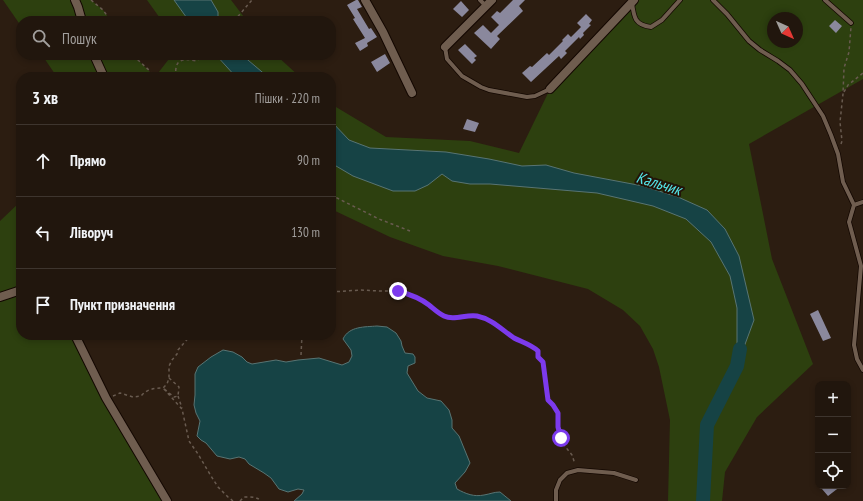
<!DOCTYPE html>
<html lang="uk">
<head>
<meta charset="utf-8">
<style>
  :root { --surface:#21160d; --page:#291f16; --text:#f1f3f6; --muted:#a29f9d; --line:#3e352e }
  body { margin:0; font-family:"PT Sans Narrow",sans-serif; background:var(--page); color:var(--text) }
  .controls { position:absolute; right:12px; bottom:12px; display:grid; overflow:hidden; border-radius:8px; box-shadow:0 2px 6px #0003 }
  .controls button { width:36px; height:36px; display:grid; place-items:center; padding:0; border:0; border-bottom:1px solid var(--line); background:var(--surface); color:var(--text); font:20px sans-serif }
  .compass { position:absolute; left:767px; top:12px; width:36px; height:36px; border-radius:50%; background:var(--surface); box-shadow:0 2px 6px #0003; rotate:135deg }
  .stop { position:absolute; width:12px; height:12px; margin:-9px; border:3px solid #7c3aed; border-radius:50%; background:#fff }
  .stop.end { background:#7c3aed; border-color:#fff; box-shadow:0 1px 4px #0008 }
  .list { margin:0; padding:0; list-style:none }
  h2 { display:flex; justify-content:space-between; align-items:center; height:52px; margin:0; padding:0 16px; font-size:17px }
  h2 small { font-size:13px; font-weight:400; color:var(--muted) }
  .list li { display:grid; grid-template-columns:26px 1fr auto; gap:12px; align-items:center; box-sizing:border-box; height:72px; padding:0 16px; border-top:1px solid var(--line) }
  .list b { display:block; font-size:15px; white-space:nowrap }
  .list em { font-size:13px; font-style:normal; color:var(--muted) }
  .icon { flex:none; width:22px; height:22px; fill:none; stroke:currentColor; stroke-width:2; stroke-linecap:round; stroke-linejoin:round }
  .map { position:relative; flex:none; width:863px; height:501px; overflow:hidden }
  .search { position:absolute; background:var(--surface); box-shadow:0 2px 6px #0003; left:16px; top:16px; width:320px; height:44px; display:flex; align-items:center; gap:10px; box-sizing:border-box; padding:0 14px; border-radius:16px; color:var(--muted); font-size:15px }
  .panel { position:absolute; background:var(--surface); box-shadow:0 2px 6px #0003; left:16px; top:72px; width:320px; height:268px; border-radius:16px }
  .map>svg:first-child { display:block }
  .green { fill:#2d400f; fill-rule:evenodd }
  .water { fill:#164345; stroke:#587473 }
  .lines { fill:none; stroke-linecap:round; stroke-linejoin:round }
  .river { stroke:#164345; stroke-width:14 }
  .building { fill:#8a889d }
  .lane-casing { stroke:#130700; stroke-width:5.5 }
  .street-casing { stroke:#130700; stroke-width:10 }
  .path { stroke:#695b50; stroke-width:1.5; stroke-dasharray:3 3; stroke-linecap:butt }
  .lane { stroke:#6f5d4f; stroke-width:4 }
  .street { stroke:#6f5d4f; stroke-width:8 }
  .route { stroke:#7c3aed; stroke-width:5 }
  .labels { text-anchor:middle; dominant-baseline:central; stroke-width:4; stroke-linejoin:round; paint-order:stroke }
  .water-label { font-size:16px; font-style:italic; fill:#54e4e9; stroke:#221408 }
</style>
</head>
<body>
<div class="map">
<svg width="863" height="501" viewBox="0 0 863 501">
  <rect width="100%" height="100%" fill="#2c1d11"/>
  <path class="green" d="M3 0H91L103 10 111 21H21V26Z
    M147 0H231L247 21H162Z
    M634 0H863V79L749 144 772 259 813 364 757 417 725 472 722 501H668L670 420 659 367 653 349 640 326 623 310 588 289 498 266 443 256 390 237 331 209V104L386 137 470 141 519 153 550 89ZM773 18H797V42H773Z
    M42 55H134L138 60 155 77 172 55H276L300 77H57Z
    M21 201V335H75L167 501H0V221Z"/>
  <path class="water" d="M174 0H211L218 12V21H189Z
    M216 55H242L268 77H236Z
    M331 121 349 140 370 148 446 152 489 159 522 166 546 165 574 173 643 186 678 197 707 210 725 229 739 256 754 320 737 366V308L730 276 711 242 686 219 653 206 597 193 490 184H470L452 181 442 174 428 185 415 191H393L353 176 331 163Z
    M377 326 387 327 396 333 401 341 402 346 405 353 413 354 415 357V363L408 366 407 373 418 391 427 398 441 401 449 410 452 420V428L459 436 470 463 465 472 455 483 457 489C466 494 474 497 484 495 490 494 494 492 500 492L511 501H294L302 494 304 490 298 489 288 492 279 489 271 478 264 473 249 464 245 459 239 457 230 459 217 456 206 443 201 440 197 436 200 421 196 413 194 405 195 395V374L198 367 211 357 223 350 233 352 242 357 247 362 252 364 276 360 286 362 298 360 319 358 342 365 349 362 352 356 351 350 343 339C349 326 365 327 377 326Z"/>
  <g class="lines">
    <path class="river" d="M703 501 707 425 737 366 740 349"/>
  </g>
  <path class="building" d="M356 0H358L362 7 357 9 369 29 371 28 377 37 367 43 368 46 360 51 355 43 365 38 353 19 355 18 347 5Z
    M513 0H525L519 6 523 11 497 36 500 39 491 49 474 33 483 25 491 33 499 25 491 17 497 11 500 13Z
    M461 1 469 10 462 17 453 9Z
    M586 14 592 20 589 24 591 25 583 33 584 35 580 39 579 37 565 51 567 53 561 59 559 56 531 82 522 73 530 66 532 67 547 53 549 55 563 41 562 40 568 34 571 37 581 27 577 23Z
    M835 20 842 26 836 33 829 26Z
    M465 44 477 56 474 58 476 60 472 64 458 50Z
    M385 54 390 63 377 72 371 62Z
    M467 119 479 123 475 132 463 129Z
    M818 310 831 338 823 341 810 314Z
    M825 486H841L828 496 822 489Z"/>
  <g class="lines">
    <g class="lane-casing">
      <path id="lane" d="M480 0 486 6
        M713 0 727 14 749 41 760 50 778 61 790 70 802 84 823 116 831 135 838 154 843 182 854 205 849 222 861 266 854 345 857 359 863 370
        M825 0 851 23
        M632 3C634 18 635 25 651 27L662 20 680 0
        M445 47 447 59 462 76 481 87 489 90 527 97 535 96 550 89
        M155 77H156
        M854 205 863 202
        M556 501V490L560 480 567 473 578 470 614 473 636 480"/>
    </g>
    <g class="street-casing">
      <path id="street" d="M75 0 78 7 82 21
        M365 0 383 32 412 93
        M445 47 492 0
        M94 55 104 77
        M550 89 634 0
        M0 297 21 290
        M75 335 106 398 167 501"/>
    </g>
    <path class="path" d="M91 0 103 10 111 21
      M234 21 252 0
      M134 55 138 60 151 72
      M176 77C174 59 182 58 197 61L203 55
      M844 92 848 85 863 73
      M841 144 842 141 840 122 843 94 844 68 849 52 851 27
      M331 195 379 219 410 231
      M331 292 361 290 380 291H398L410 294 429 305 436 312 449 318 475 316 484 318 496 324 513 337 524 343 534 347 538 351V357L543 361 548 399 553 405 558 413V427L561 438 564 445 572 455 575 464
      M301 355 302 335
      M169 378 179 387 178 396 174 397 163 388 182 409 189 441 198 454 211 476 218 487 228 497 233 501
      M113 396 120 393 133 397 141 396C147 389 154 388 163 388L167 384 169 378V366L172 360 177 354 178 350 191 335
      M178 396 182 408
      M240 501 244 497C250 497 256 496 261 501"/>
    <use href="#lane" class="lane"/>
    <use href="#street" class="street"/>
  </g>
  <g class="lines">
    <path class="route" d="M398 291C409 294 420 298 429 305 434 309 438 313 444 316 454 321 466 314 477 316 492 319 502 330 514 338 522 342 532 345 538 351V357L543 362 548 400 553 405 558 413V427L561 438"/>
  </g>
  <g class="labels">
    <g class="water-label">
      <text transform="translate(659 183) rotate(17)">Кальчик</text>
    </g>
  </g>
</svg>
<div class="controls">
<button>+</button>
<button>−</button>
<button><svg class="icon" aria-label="locate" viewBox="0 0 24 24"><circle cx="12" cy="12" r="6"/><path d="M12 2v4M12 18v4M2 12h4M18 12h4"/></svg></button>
</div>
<svg class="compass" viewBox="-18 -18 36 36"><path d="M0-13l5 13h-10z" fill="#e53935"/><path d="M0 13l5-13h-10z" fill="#a29f9d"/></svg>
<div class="stop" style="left:561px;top:438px"></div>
<div class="stop end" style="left:398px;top:291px"></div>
<div class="search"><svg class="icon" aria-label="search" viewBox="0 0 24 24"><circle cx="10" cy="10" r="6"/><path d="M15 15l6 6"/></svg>Пошук</div>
<section class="panel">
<h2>3 хв<small>Пішки · 220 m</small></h2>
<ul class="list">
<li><svg class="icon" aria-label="ahead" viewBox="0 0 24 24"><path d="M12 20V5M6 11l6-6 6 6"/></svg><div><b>Прямо</b></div><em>90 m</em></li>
<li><svg class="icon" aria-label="left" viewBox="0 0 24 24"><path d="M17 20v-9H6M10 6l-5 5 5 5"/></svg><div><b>Ліворуч</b></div><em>130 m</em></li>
<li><svg class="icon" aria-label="arrive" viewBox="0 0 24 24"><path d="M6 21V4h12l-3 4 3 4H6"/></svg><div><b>Пункт призначення</b></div></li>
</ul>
</section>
</div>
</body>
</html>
